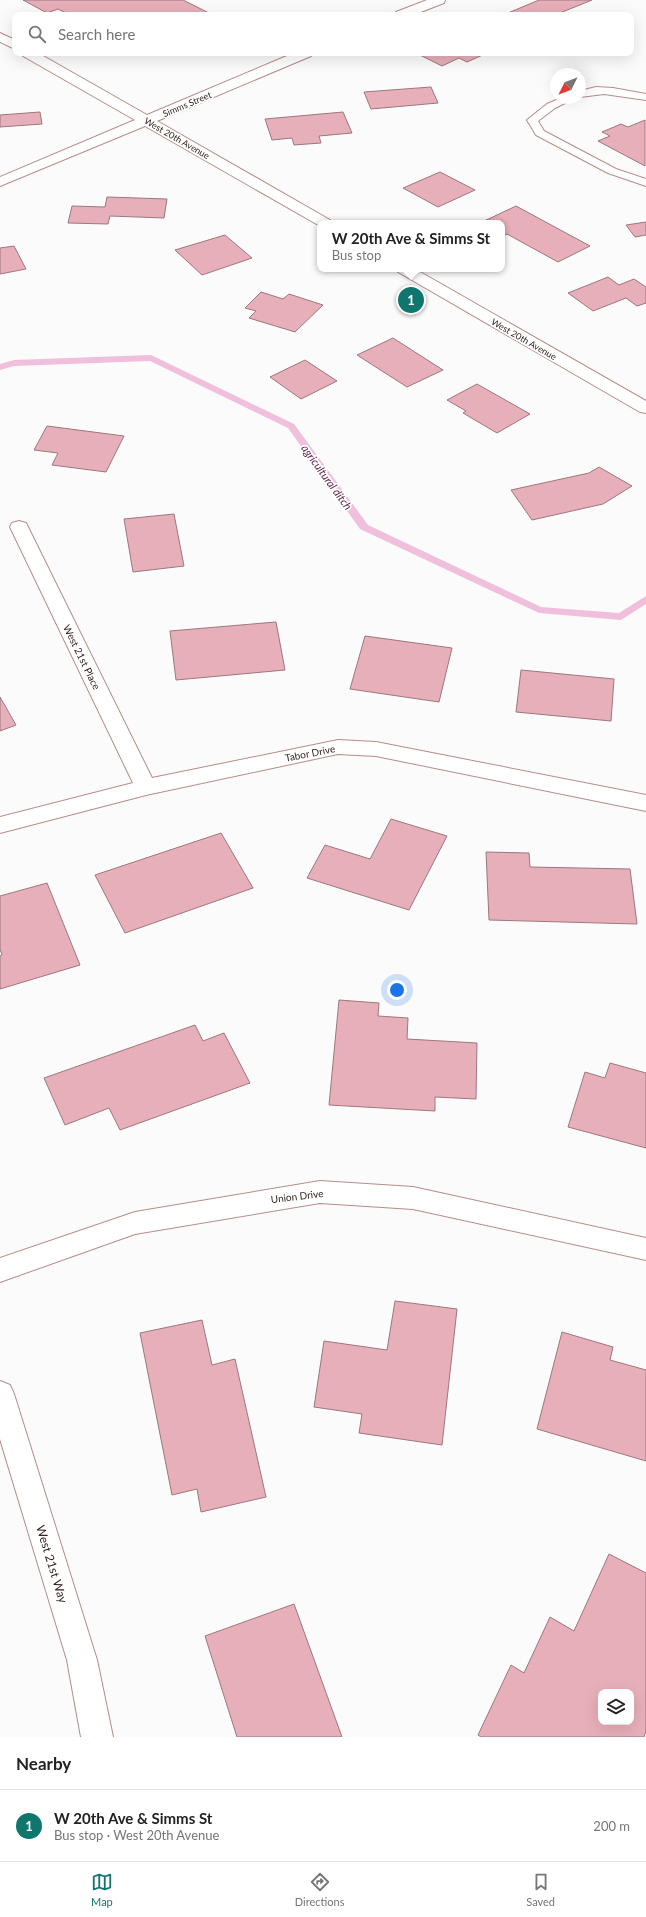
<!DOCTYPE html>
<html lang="en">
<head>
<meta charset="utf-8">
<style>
  :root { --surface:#fff; --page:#f6f6f6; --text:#222; --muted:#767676; --line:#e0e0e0; --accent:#0f766e }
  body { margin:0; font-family:Lato,sans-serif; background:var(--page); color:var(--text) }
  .controls { position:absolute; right:12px; bottom:12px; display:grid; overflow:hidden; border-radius:8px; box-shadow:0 4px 16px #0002 }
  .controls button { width:36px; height:36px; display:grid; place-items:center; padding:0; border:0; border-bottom:1px solid var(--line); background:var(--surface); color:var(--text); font:20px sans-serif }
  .compass { position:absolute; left:550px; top:68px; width:36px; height:36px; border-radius:50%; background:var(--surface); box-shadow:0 4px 16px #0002; rotate:228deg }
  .you { position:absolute; left:397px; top:990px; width:14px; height:14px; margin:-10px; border:3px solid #fff; border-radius:50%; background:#1a73e8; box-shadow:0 0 0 6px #1a73e833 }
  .badge { display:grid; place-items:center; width:26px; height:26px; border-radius:50%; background:var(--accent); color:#fff; font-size:13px; font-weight:700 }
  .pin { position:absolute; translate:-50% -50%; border:2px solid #fff; box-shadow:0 1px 4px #0006 }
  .popup { position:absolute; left:317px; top:220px; width:188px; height:52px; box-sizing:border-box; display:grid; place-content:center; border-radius:8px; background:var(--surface); filter:drop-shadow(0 1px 3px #0005); font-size:13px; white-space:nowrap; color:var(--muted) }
  .popup b { font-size:15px; color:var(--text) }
  .popup::after { content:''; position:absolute; left:50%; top:100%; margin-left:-8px; border:8px solid transparent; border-top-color:var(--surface) }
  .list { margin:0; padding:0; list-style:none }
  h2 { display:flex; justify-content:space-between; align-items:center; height:52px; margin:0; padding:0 16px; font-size:17px }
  h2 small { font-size:13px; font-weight:400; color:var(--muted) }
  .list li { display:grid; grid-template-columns:26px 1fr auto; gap:12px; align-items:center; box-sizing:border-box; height:72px; padding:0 16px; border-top:1px solid var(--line) }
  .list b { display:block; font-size:15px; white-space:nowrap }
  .list p { margin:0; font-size:13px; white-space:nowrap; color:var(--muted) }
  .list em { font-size:13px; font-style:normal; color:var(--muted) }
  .icon { flex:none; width:22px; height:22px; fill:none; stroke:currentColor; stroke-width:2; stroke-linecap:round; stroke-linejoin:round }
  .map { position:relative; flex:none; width:646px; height:1737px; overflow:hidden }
  .search { position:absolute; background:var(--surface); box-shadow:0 4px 16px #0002; left:12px; right:12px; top:12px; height:44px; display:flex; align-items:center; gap:10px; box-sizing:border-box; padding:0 14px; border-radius:8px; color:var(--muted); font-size:15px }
  .sheet { height:124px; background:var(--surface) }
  nav { display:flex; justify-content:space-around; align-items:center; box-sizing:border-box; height:56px; border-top:1px solid var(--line); background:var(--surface); font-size:11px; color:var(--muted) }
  nav a { display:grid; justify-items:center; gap:2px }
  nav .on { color:var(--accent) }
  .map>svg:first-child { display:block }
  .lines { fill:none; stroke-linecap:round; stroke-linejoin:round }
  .stream { fill:#efbfdc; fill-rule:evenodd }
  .building { fill:#e7afb9; stroke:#9d777e; fill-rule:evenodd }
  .lane-casing { stroke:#b48e87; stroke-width:2 }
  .street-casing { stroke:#b48e87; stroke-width:2 }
  .secondary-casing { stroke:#b48e87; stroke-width:2 }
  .lane { fill:#fff; fill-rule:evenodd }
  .street { fill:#fff; fill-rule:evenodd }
  .secondary { fill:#fff; fill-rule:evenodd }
  .labels { text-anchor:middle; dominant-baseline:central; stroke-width:3.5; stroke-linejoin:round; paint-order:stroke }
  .far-street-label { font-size:9px; fill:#322320; stroke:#fff }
  .street-label { font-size:10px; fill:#322320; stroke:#fff }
  .water-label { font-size:11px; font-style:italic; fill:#5e254b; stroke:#fff }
  .near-street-label { font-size:12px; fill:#322320; stroke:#fff }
</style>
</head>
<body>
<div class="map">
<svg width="646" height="1737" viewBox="0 0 646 1737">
  <rect width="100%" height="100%" fill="#fbfbfb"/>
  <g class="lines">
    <path class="stream" d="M151 355 294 424 368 525 541 607 619 613 646 596V604L621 620 539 613 360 529 288 428 150 361 14 366 0 370V364L14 360Z"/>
  </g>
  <path class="building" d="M23 0H183L213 15H70L58 9 47 13Z
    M539 0H592L555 15H512L508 13Z
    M424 53H487L467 62 459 58 442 66 420 55Z
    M431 87 438 103 371 109 364 92Z
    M40 112 42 124 0 127V115Z
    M343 112 352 133 319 136 321 143 294 145 292 138 272 140 265 119Z
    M645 120V166L598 141 610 136 602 132 621 124 628 127Z
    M440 172 475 190 438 207 403 188Z
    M107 197 167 199 164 218 110 216 108 224 68 223 72 206 105 207Z
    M516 206 590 246 558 262 507 234 502 237V223H480Z
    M646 222V235L635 237 626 225Z
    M225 235 252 258 202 275 175 250Z
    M14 246 26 269 0 274V248Z
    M608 277 619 285 634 279 646 287V303L637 306 626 298 593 311 568 293Z
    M261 292 283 299 289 294 323 305 295 332 249 318 256 311 245 308Z
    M393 338 443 370 407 387 357 355Z
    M305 360 337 381 301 399 270 377Z
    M477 384 530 414 497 433 463 413 466 411 447 400Z
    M47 426 124 436 106 472 52 465 58 453 34 450Z
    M599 467 632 486 603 504 532 520 511 490 589 473Z
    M174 514 184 566 133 572 124 519Z
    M276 622 285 670 176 680 170 631Z
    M365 636 452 648 439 702 350 689Z
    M521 670 614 679 611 721 516 712Z
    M0 697 16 725 0 731Z
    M391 819 447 836 409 910 307 878 325 845 370 859Z
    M221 833 253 888 125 933 95 875Z
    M486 852 529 853 530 867 630 869 637 924 489 920Z
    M47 883 80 965 0 989V956L2 955 0 949V896Z
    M339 1000 379 1003 378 1016 408 1018 407 1039 477 1043 476 1099 435 1097V1111L329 1105Z
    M195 1025 203 1041 224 1033 250 1083 120 1130 109 1108 65 1125 44 1078Z
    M610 1063 646 1073V1148L568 1127 585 1072 605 1078Z
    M395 1301 457 1309 442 1445 359 1433 362 1414 314 1407 324 1341 387 1350Z
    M202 1320 212 1365 235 1359 266 1497 201 1512 197 1489 172 1495 140 1333Z
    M562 1332 613 1347 610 1360 646 1370V1461L537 1429Z
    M609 1554 646 1573V1731L644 1737H481L478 1735 511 1665 524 1673 550 1617 574 1631ZM601 1692H631V1722H601Z
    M294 1604 342 1737H237L205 1636Z"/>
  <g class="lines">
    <g class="lane-casing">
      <path id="lane" d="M596 87 613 88 646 94V100L604 94 580 97V91Z
        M561 98H575L555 108 538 121 544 131 616 169 646 179V186L608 173 536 135 527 120 547 104Z"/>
    </g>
    <g class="street-casing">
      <path id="street" d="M19 521 26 523 28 527 152 778 338 740 376 742 646 795V811L376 756 338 754 146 795 0 833V817L133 783 10 527 12 523Z
        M320 1181 413 1187 646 1238V1260L413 1209 320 1203 135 1234 0 1282V1258L135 1212Z
        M0 1381 10 1385 14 1394 97 1660 113 1737H81L67 1660 0 1439Z"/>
    </g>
    <g class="secondary-casing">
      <path id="secondary" d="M427 0H445L444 3 413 15H394L396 12Z
        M0 33 15 40V49L0 42Z
        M21 53H38L147 115 294 53H313L311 56 157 121 330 220 333 223H320V226L145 126 0 186V177L135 120 23 56Z
        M396 269H415L646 401V413L640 412 398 272Z"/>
    </g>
    <use href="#lane" class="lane"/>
    <use href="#street" class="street"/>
    <use href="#secondary" class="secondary"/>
  </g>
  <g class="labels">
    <g class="far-street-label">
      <text transform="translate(187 104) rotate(-23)">Simms Street</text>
      <text transform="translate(177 138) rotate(30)">West 20th Avenue</text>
      <text transform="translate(524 339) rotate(30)">West 20th Avenue</text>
    </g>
    <g class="street-label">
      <text transform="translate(82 657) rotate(64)">West 21st Place</text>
      <text transform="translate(310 753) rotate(-11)">Tabor Drive</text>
      <text transform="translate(297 1196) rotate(-7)">Union Drive</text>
    </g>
    <g class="water-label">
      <text transform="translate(327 477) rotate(54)">agricultural ditch</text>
    </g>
    <g class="near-street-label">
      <text transform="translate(52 1564) rotate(73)">West 21st Way</text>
    </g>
  </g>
</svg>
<div class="controls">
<button><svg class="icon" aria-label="layers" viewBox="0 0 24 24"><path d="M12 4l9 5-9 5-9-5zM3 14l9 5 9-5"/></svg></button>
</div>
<svg class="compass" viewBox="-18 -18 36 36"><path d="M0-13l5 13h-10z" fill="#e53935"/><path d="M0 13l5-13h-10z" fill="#767676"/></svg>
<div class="you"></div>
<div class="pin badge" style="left:411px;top:300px">1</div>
<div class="popup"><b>W 20th Ave &amp; Simms St</b>Bus stop</div>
<div class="search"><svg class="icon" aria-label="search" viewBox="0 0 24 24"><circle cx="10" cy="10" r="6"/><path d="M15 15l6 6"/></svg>Search here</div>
</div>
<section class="sheet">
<h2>Nearby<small></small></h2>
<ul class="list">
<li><span class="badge">1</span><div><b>W 20th Ave &amp; Simms St</b><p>Bus stop · West 20th Avenue</p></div><em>200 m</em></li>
</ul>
</section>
<nav>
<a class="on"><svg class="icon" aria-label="map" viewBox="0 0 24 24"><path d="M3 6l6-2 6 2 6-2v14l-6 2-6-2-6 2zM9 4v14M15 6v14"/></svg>Map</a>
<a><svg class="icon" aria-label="directions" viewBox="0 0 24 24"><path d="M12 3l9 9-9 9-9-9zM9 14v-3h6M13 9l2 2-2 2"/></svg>Directions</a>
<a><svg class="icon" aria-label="saved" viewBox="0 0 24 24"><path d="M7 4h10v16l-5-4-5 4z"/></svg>Saved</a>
</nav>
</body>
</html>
